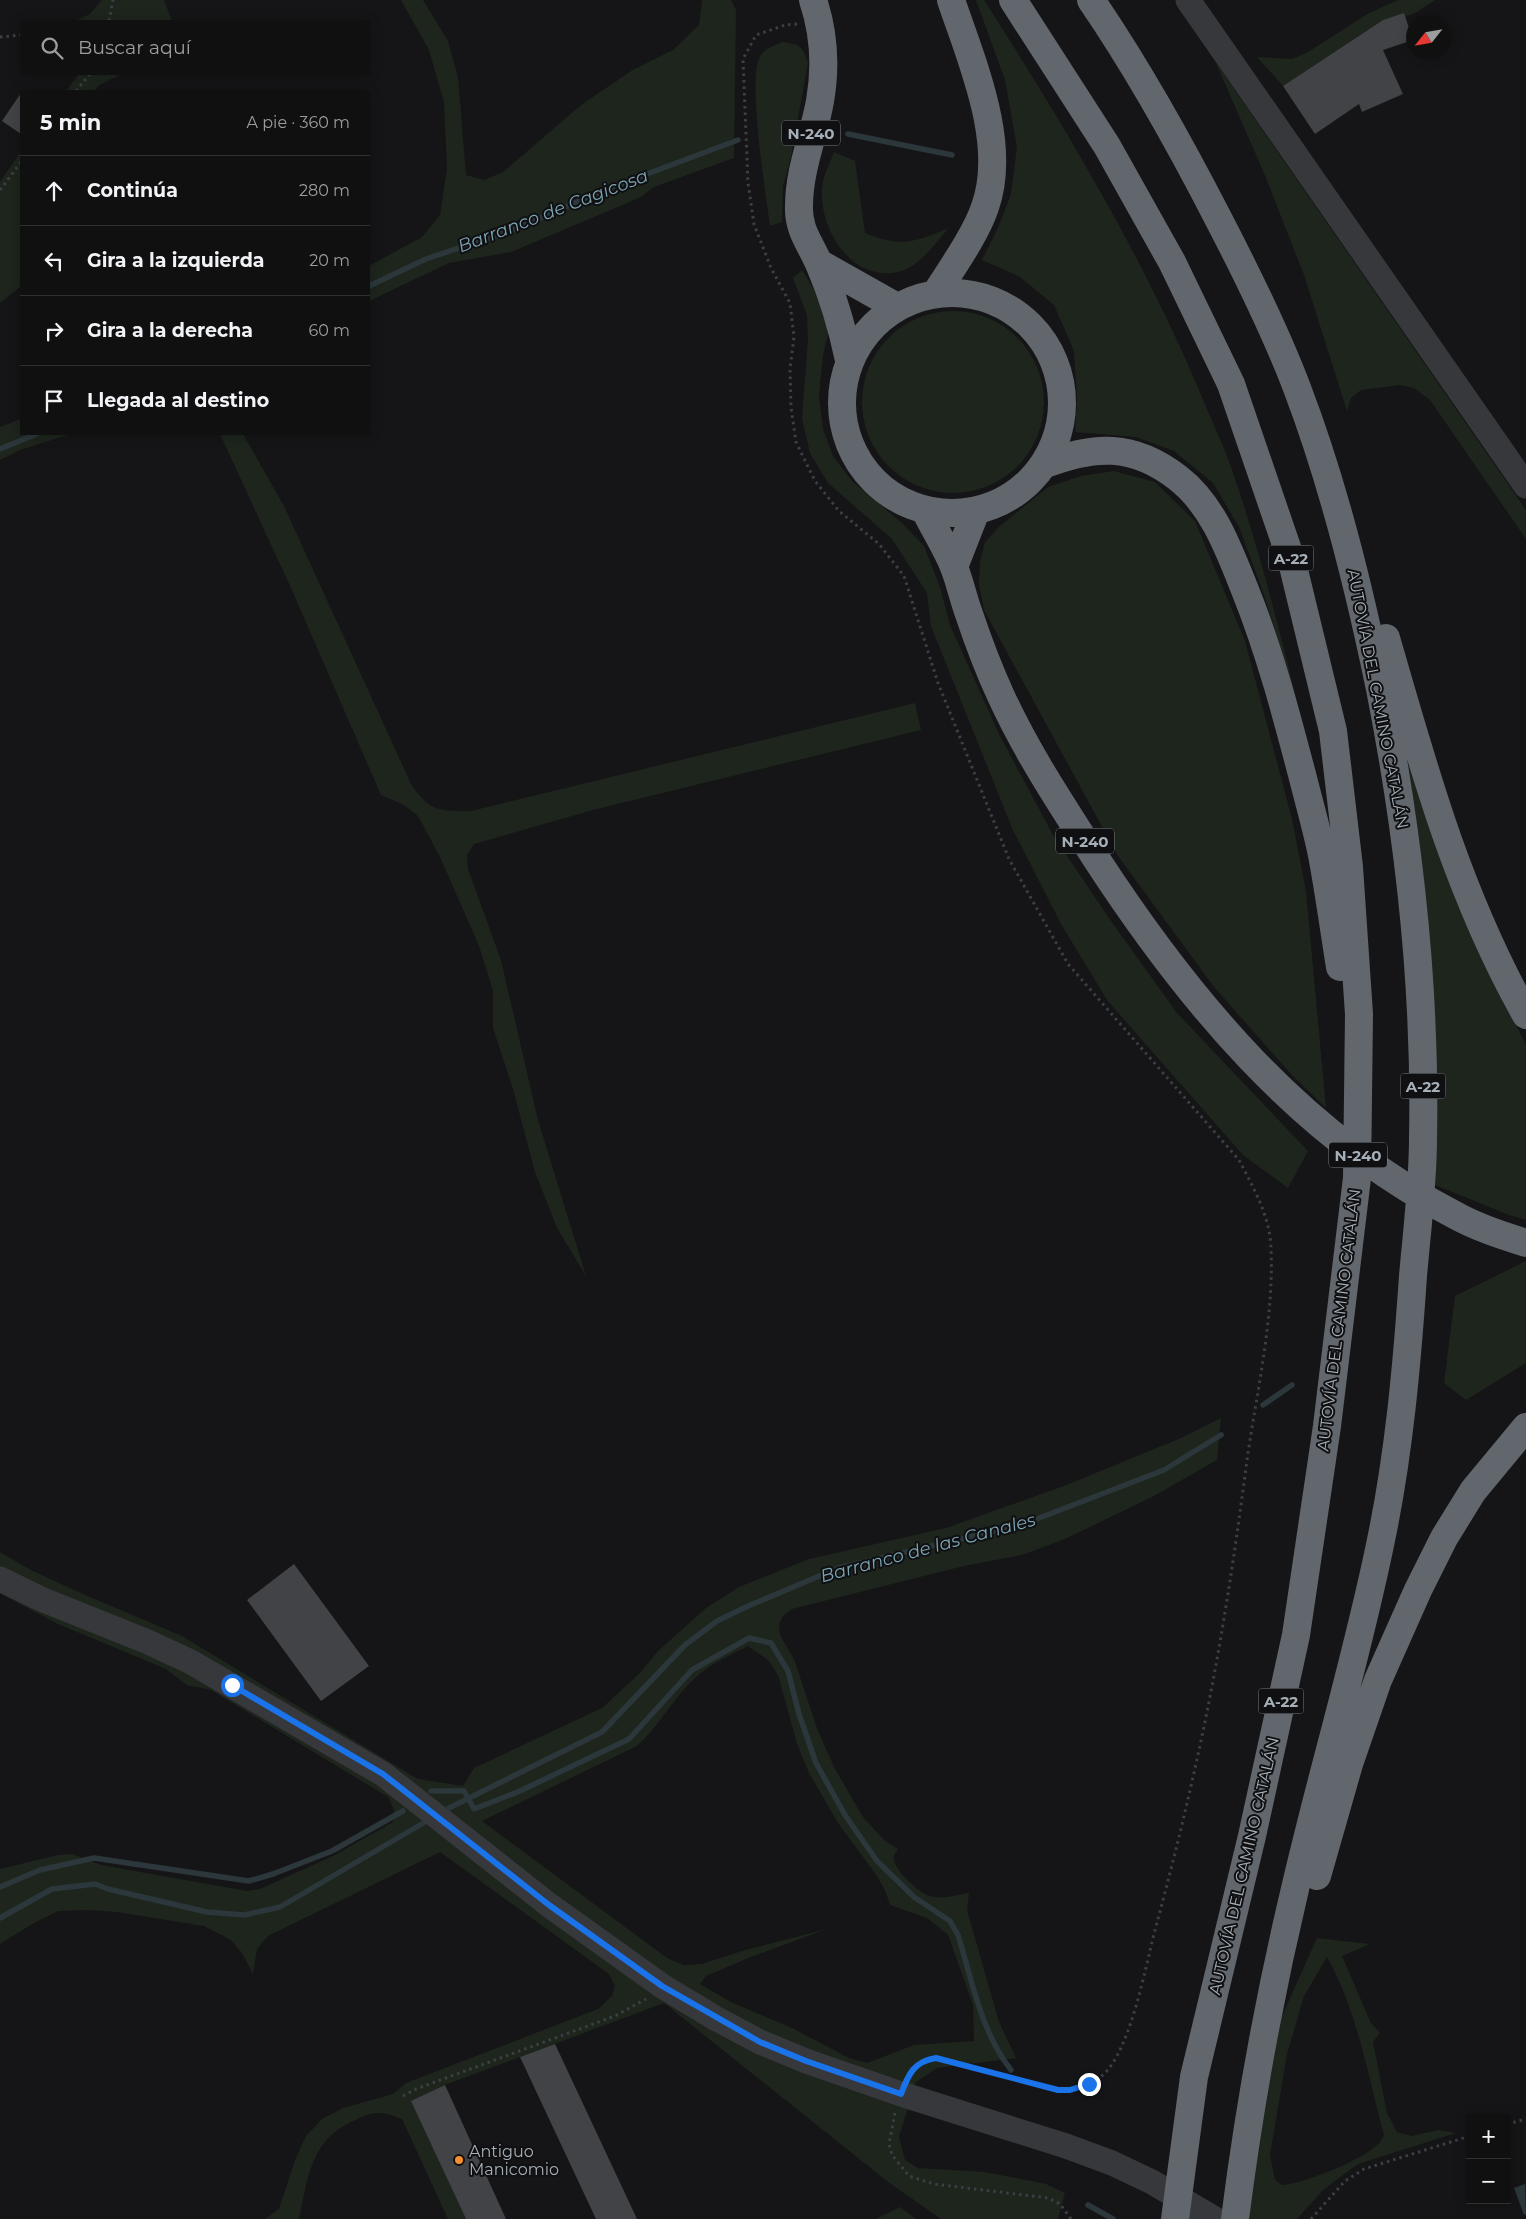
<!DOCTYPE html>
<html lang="es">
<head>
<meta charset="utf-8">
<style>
  :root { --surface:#101011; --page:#19191a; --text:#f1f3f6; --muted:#9c9d9f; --line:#303031 }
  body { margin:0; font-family:Montserrat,sans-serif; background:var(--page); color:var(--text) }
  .controls { position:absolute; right:15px; bottom:15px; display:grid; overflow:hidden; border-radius:0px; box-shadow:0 2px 12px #0003 }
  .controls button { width:45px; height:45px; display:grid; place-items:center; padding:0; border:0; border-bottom:1px solid var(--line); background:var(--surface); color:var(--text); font:25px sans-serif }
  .compass { position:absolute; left:1406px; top:15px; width:45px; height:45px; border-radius:50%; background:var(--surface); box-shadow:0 2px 12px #0003; rotate:239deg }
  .stop { position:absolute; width:15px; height:15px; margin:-11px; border:4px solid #1a73e8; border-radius:50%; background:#fff }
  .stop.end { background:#1a73e8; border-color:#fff; box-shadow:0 1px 5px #0008 }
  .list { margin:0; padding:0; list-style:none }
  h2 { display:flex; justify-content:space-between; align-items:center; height:65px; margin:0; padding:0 20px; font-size:21px }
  h2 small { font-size:16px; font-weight:400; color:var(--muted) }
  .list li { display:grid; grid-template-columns:32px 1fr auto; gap:15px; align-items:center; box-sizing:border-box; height:70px; padding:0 20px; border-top:1px solid var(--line) }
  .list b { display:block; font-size:19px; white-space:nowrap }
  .list em { font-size:16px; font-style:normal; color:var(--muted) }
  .icon { flex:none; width:28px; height:28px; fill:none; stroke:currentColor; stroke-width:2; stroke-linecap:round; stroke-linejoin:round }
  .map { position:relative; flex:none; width:1526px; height:2219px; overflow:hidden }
  .search { position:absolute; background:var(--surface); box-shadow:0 2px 12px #0003; left:20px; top:20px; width:350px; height:55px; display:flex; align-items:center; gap:12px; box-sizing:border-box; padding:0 18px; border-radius:0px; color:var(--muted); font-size:19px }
  .panel { position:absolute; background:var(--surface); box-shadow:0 2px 12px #0003; left:20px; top:90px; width:350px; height:345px; border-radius:0px }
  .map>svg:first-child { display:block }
  .green { fill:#1d251d; fill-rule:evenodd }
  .water { fill:#2b373b }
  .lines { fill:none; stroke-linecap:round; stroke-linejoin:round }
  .stream { stroke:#2b373b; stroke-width:5.5 }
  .building { fill:#414347 }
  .path { stroke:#3c3f43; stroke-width:3; stroke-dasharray:2.5 4; stroke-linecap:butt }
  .minor { stroke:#36383c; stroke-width:25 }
  .highway { stroke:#62676d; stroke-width:28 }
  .route { stroke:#1a73e8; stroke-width:6 }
  .poi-dot { fill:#f68e2d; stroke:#101012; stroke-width:2 }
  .labels { text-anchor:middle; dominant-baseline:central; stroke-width:4; stroke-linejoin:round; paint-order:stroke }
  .shield { fill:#101012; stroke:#797f86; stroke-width:1 }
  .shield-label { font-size:15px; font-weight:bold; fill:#a6afb7 }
  .street-label { font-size:16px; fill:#a6afb7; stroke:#101012 }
  .poi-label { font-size:16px; fill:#a6afb7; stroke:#101012; text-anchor:start }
  .water-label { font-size:18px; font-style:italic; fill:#7ca4b3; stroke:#101012 }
</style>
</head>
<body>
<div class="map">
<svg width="1526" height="2219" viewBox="0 0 1526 2219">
  <rect width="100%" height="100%" fill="#151517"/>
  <path class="green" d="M102 0H164L172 21H75L90 14Z
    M401 0H423L448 41 458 77 466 175 484 180 503 172 581 105 631 71 673 50 699 25 702 0H731L736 10 734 158 654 187 639 198 511 252 449 263 369 301V266L422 237 440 215 447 168 444 102 429 50Z
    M976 0H984C1068 131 1148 265 1207 409 1216 430 1226 451 1233 473 1259 548 1278 625 1297 701L1264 595 1239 527 1213 483 1174 451 1136 437 1075 432 1077 399 1074 351 1054 305 1020 277 982 260 998 228 1011 194 1017 147 1005 80Z
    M1398 0H1435L1417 12 1405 17 1404 14 1383 20 1283 86 1257 57 1292 59 1308 52 1369 13Z
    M783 42C799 44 803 46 808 63L791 157 783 186 782 222 770 226C766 195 747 79 760 56 764 49 775 45 783 42Z
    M1216 63 1526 510V539L1430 400 1414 388 1400 385 1361 390 1351 398 1347 411 1304 275 1264 173Z
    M79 74H122L99 85 94 91H66Z
    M21 151V286L0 303V182Z
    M834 152 855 161 865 233C902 248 914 242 949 228 935 243 920 267 898 272 851 282 819 229 822 188 823 176 830 163 834 152Z
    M802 270 823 304 829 331 823 355 819 395 823 429 833 456 852 481 902 523 924 546 940 587 950 625 999 734 1053 835 1111 921 1177 1013 1308 1151 1288 1188 1243 1155 1107 1000 1061 924 1012 828 931 626 927 593 892 539 828 483 810 453 802 419 808 340 807 315 793 278Z
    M862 402a91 91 0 1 1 182 0a91 91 0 1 1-182 0Z
    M21 419V434H71L20 450 0 460V427Z
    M220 434H243L284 506 411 784C430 812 439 811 471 811L915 703 921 730 593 810 474 844 467 855 468 869 501 960 538 1120 586 1276 557 1228 535 1172 513 1089 493 1028V991L479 946 440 857 418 816 404 805 381 795 291 588Z
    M1114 471 1155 482 1195 521 1245 641 1292 819 1306 891 1326 1108 1291 1074 1214 987 1118 856 984 610 979 584 980 562 985 542 1000 526 1048 487 1081 476Z
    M1405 747 1456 901 1526 1045V1220L1509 1215 1435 1185 1437 1094 1427 938Z
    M1524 1262H1526V1363L1466 1400 1444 1383 1455 1296Z
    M1221 1418 1217 1460 1154 1496 1065 1539 1022 1555 964 1566 792 1609 783 1616 779 1624 780 1635 794 1659 818 1731 835 1769 863 1817 885 1841 898 1849C897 1851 895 1853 894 1856 892 1869 918 1892 930 1896 941 1900 957 1895 969 1893L967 1910 999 2022 1016 2058 937 2068 916 2082 899 2137 905 2160 918 2168 985 2172 1046 2184 1065 2193 1058 2219H941L888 2182 664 2003 445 2085 412 2101 466 2219H448L402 2119C379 2110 373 2111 351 2122 310 2142 308 2178 299 2219H265L279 2209 295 2160 306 2136 322 2119 343 2108 393 2094 406 2083 598 2009 612 1996 615 1986 609 1974 440 1852 268 1936 257 1949 253 1974 242 1953 231 1940 204 1926 117 1912 88 1910 58 1911 34 1923 0 1944V1869L58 1855 72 1854 101 1865 247 1891 260 1889 333 1856 393 1822 394 1810 388 1797 211 1690 187 1685 166 1669 58 1624 3 1595 0 1593V1552L31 1570 83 1594 182 1636 418 1779 463 1786 474 1768 602 1708 640 1673 659 1650 706 1608 739 1587 809 1559 946 1528 1064 1486 1181 1438ZM748 1646 768 1660 778 1675 797 1744 809 1773 838 1823 877 1876 885 1890 890 1905 927 1918 948 1935 973 2005 974 2041 914 2045 867 2063 849 2058 794 2029 731 2002 700 1984 706 1976 751 1957 827 1929 742 1951 702 1964 684 1965 667 1958 482 1821 637 1746C660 1725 674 1697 695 1678 710 1664 730 1655 748 1646Z
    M1317 1938 1370 1944 1342 1956 1371 2023 1380 2033 1373 2042 1387 2113 1397 2132 1411 2136 1439 2130 1456 2133 1358 2164 1323 2190 1297 2219H1249L1269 2045ZM1327 1957C1357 2010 1368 2076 1384 2135 1382 2139 1380 2143 1377 2145 1362 2160 1303 2184 1282 2185L1275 2180 1270 2155 1287 2054 1304 1996Z
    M900 2207 916 2219H876Z"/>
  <path class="water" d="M1525 2184 1526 2214 1524 2215 1514 2188Z"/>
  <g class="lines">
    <path class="stream" d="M848 134 952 155
      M369 286 426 259 513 230 604 190 738 140
      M0 449 37 434
      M1263 1405 1292 1385
      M431 1791H464L474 1809 520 1791 629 1739 692 1670 749 1638 771 1643 788 1671 799 1714 816 1763 845 1815 877 1861 914 1897 950 1921 958 1935C972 1980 981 2032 1011 2070
      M449 1808 602 1732 685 1645 717 1621 746 1607 838 1568 1021 1525 1164 1470 1221 1435
      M0 1887 40 1870 94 1858 249 1881 273 1874 332 1851 403 1811
      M0 1918 52 1889 95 1884 108 1889 207 1912 244 1915 280 1907 425 1822
      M1088 2205 1113 2219"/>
  </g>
  <path class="building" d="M1404 13 1413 40 1383 50 1403 94 1362 112 1359 104 1315 134 1283 86 1383 20Z
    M21 93V134L2 121Z
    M294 1564 369 1666 321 1701 247 1600Z
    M555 2044 637 2219H596L520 2057Z
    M445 2085 506 2219H466L411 2101Z"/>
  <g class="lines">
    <path class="path" d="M109 21 113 0
      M797 24 785 25 756 35 743 59 748 183 754 224 771 268 790 303 794 337 790 369 791 407 796 442 815 481 839 511 879 544 904 576 938 683 1009 859 1068 964 1239 1160C1253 1187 1270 1216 1271 1248 1274 1319 1257 1390 1247 1460 1240 1513 1233 1565 1224 1618 1207 1724 1182 1830 1154 1934 1145 1970 1130 2049 1104 2074 1092 2085 1074 2090 1058 2090L936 2058 920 2062 909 2074
      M0 37 21 35
      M76 91 90 74
      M0 190 21 162
      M403 2096 416 2089 615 2016 646 1999
      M895 2113 889 2144 892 2155 909 2176 934 2184 1048 2198 1060 2204 1071 2219
      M1507 2124 1526 2119
      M1311 2219 1345 2181 1364 2169 1470 2136"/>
    <path class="minor" d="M1188 0 1526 486
      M0 1579 41 1599 148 1642 191 1662 383 1774 549 1905 662 1986 715 2018 760 2042 806 2061 901 2094 1066 2146 1112 2163 1152 2182 1215 2219"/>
    <path class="highway" d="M813 0C824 33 826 67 820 101 814 136 799 169 799 206 798 231 811 244 820 266 833 296 842 327 849 360
      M1013 0 1107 146 1172 262 1231 384 1292 562 1333 731 1349 867 1359 1014 1357 1178 1327 1426 1296 1635 1252 1836 1194 2077 1175 2219
      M1091 0C1139 70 1180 144 1219 220 1247 274 1275 330 1297 388 1334 485 1359 587 1380 689 1409 836 1426 987 1423 1138 1423 1184 1417 1230 1413 1276 1407 1364 1399 1454 1381 1540 1357 1658 1322 1772 1295 1889 1269 1998 1249 2108 1235 2219
      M819 263 897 307
      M842 403a110 110 0 1 1 220 0a110 110 0 1 1-220 0Z
      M936 293C952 268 976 234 985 207 1008 143 971 60 951 0
      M1043 465C1094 445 1133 443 1178 478 1213 505 1229 550 1245 590 1270 652 1287 717 1304 782 1310 806 1317 830 1322 855 1329 892 1334 930 1340 967
      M925 510C934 529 946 547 954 567 960 582 963 598 969 614 978 641 989 670 1001 696 1027 753 1062 805 1095 857 1188 1000 1299 1134 1453 1214 1476 1227 1501 1235 1526 1243
      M954 567 976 511
      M1386 638C1424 770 1458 894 1526 1015
      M1317 1876 1349 1764 1378 1680 1418 1590 1444 1538 1473 1491 1526 1427"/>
  </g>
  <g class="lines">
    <path class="route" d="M232 1685 383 1774 549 1905 662 1986 760 2042 806 2061 901 2094C908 2075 914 2061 936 2058L1058 2090H1070L1089 2084"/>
  </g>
  <circle class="poi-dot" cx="459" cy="2160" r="5"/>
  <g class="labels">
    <g class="shield">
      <rect x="782" y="120.5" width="58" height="25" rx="4"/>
      <rect x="1268.5" y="545.5" width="45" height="25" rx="4"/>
      <rect x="1056" y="828.5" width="58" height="25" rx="4"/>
      <rect x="1400.5" y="1073.5" width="45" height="25" rx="4"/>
      <rect x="1329" y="1142.5" width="58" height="25" rx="4"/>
      <rect x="1258.5" y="1688.5" width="45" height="25" rx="4"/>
    </g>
    <g class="shield-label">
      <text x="811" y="133">N-240</text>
      <text x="1291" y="558">A-22</text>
      <text x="1085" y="841">N-240</text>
      <text x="1423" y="1086">A-22</text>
      <text x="1358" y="1155">N-240</text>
      <text x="1281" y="1701">A-22</text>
    </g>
    <g class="street-label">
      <text transform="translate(1378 699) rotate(79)">AUTOVÍA DEL CAMINO CATALÁN</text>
      <text transform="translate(1339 1320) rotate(-83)">AUTOVÍA DEL CAMINO CATALÁN</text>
      <text transform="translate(1244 1866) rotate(-77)">AUTOVÍA DEL CAMINO CATALÁN</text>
    </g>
    <g class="poi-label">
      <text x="469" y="2151">Antiguo<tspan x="469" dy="18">Manicomio</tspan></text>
    </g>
    <g class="water-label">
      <text transform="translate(553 211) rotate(-21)">Barranco de Cagicosa</text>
      <text transform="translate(928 1548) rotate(-15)">Barranco de las Canales</text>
    </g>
  </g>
</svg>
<div class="controls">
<button>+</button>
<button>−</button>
</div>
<svg class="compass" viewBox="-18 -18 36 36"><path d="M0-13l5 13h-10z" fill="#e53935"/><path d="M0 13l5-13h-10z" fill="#9c9d9f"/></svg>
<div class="stop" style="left:232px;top:1685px"></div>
<div class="stop end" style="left:1089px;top:2084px"></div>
<div class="search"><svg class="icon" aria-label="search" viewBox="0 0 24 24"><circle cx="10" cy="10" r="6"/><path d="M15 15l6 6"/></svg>Buscar aquí</div>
<section class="panel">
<h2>5 min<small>A pie · 360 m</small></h2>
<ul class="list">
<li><svg class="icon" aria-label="ahead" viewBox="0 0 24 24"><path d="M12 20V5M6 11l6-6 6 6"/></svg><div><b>Continúa</b></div><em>280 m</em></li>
<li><svg class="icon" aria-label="left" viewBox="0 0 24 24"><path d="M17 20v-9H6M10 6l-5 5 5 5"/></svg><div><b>Gira a la izquierda</b></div><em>20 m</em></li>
<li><svg class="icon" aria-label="right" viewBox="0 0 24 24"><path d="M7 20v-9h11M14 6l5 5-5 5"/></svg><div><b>Gira a la derecha</b></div><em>60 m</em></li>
<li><svg class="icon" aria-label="arrive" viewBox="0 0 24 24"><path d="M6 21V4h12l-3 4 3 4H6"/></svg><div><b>Llegada al destino</b></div></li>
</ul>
</section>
</div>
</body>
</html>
